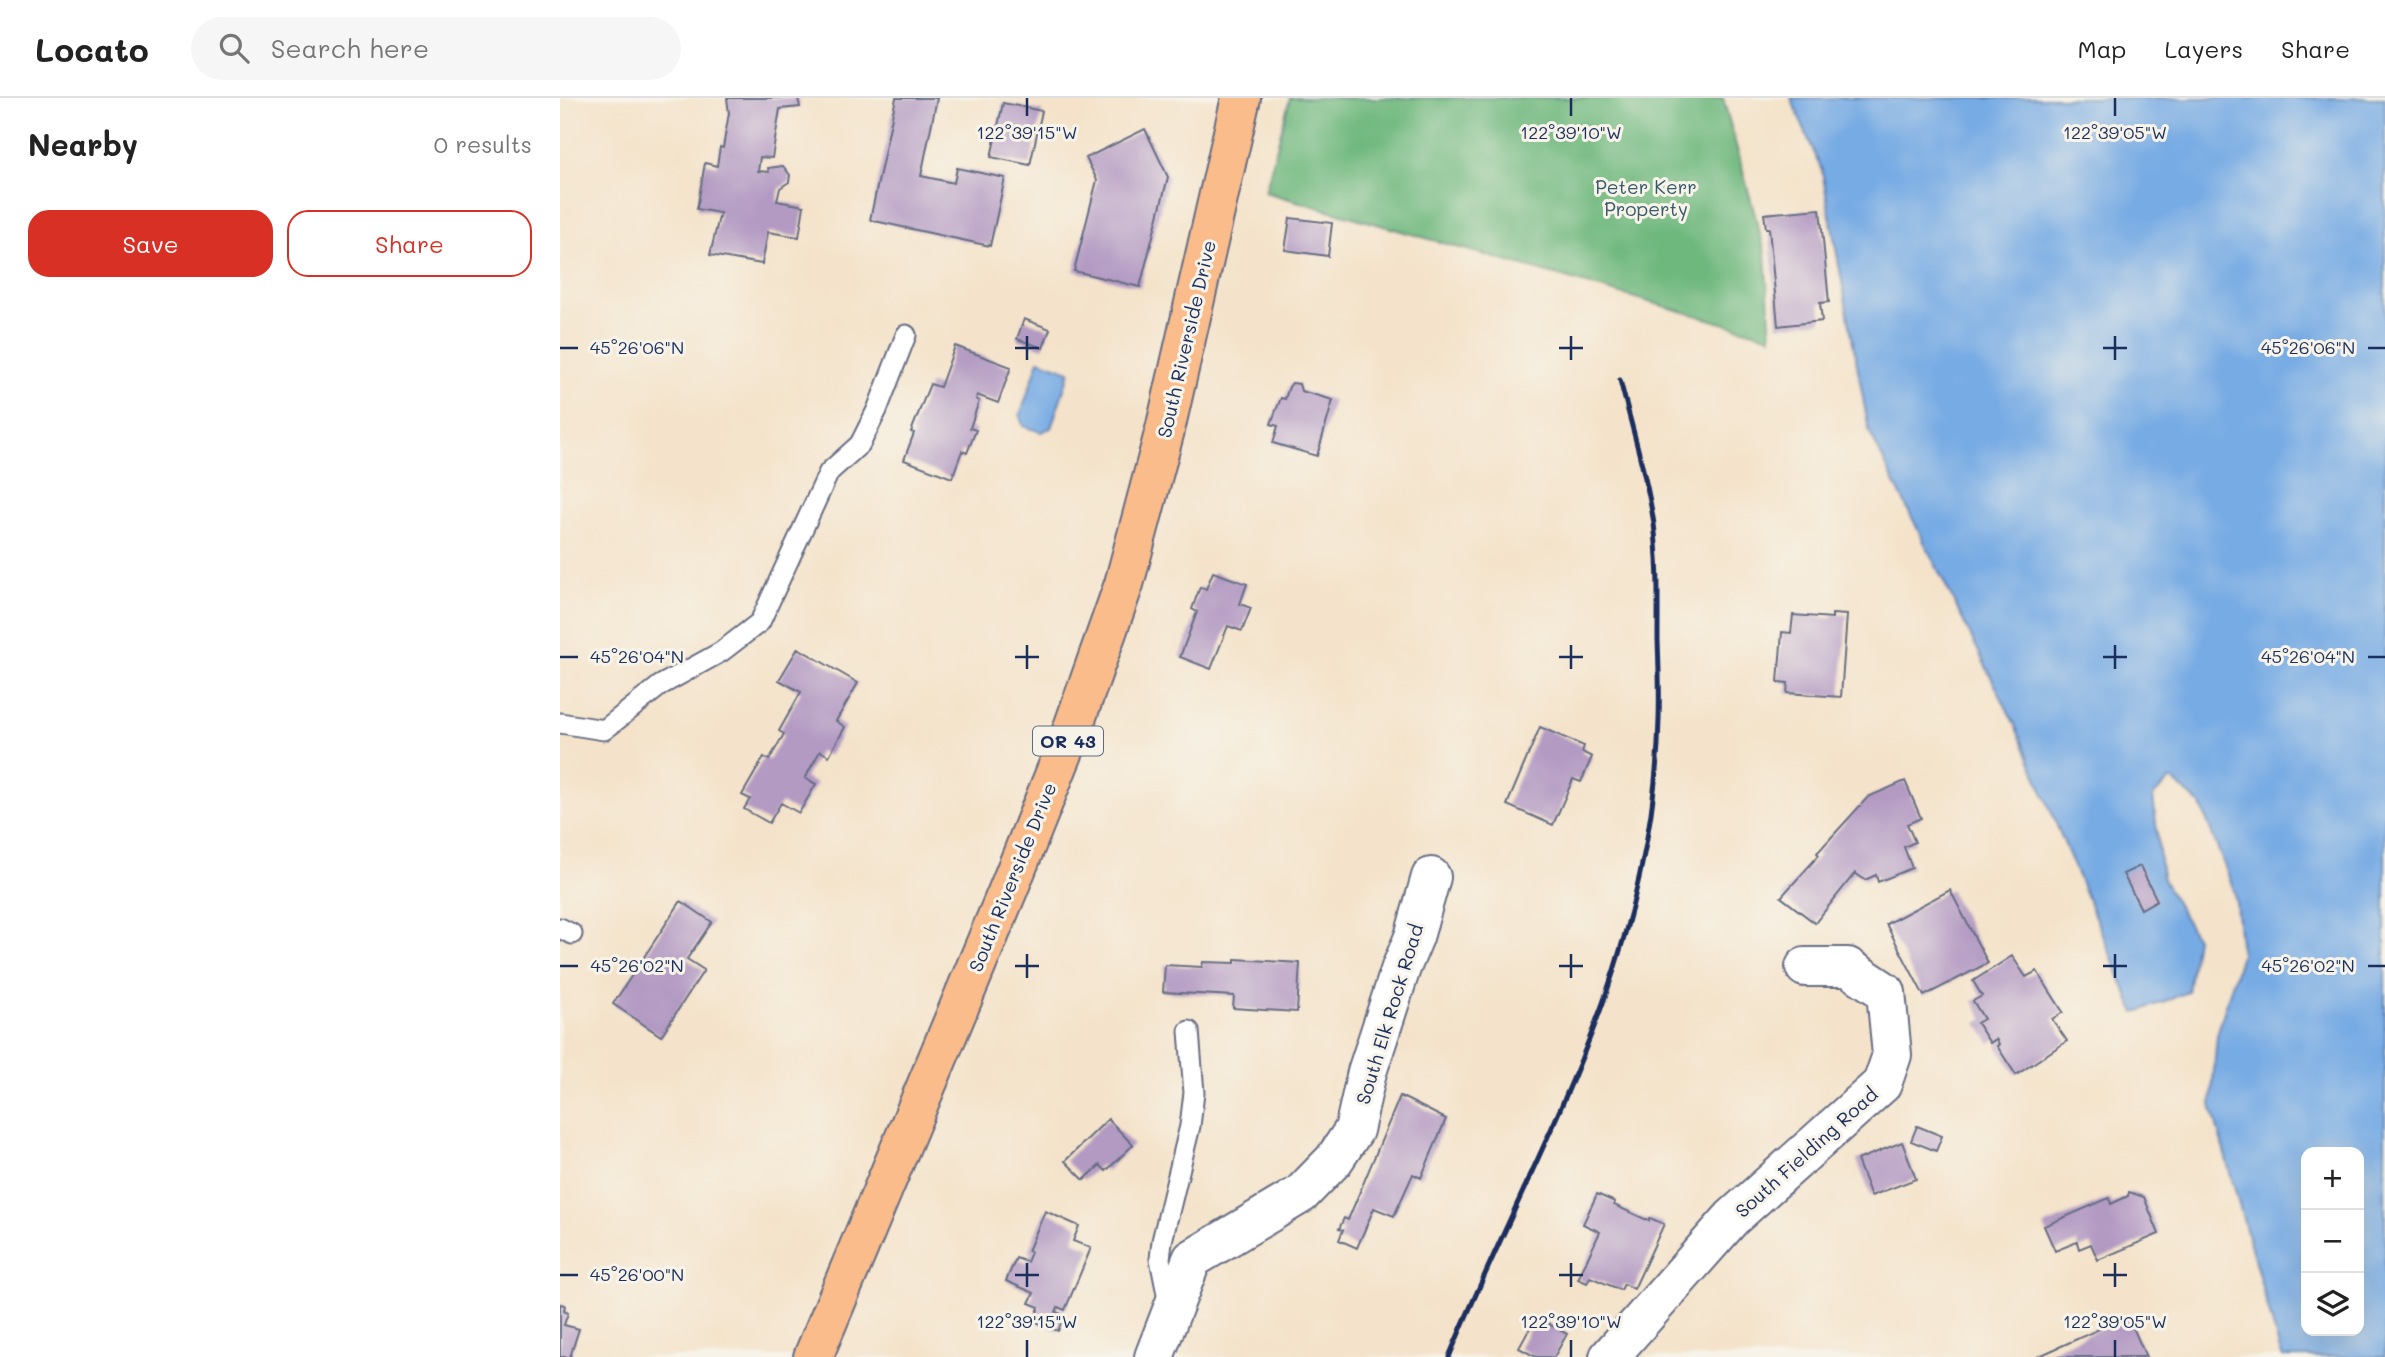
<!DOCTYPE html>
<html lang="en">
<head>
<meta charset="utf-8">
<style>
  :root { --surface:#fff; --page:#f6f6f6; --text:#222; --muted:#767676; --line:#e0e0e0; --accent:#d93025 }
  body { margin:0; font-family:Mali,sans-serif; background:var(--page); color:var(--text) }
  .controls { position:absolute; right:21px; bottom:21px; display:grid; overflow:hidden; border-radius:14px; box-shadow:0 7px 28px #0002 }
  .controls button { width:63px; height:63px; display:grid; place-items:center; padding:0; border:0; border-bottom:2px solid var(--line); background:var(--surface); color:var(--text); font:35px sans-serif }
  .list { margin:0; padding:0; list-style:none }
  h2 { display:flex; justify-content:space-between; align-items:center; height:91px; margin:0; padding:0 28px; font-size:30px }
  h2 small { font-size:23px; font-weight:400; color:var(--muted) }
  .actions { display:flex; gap:14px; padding:21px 28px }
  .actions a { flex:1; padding:16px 0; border:2px solid var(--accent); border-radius:21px; text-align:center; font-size:24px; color:var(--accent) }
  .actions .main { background:var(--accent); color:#fff }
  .icon { flex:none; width:38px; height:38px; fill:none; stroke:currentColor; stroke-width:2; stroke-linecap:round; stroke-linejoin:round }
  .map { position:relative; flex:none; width:1825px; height:1259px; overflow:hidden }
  header { display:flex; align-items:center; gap:42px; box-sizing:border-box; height:98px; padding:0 35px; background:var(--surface); border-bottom:2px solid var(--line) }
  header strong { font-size:33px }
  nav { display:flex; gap:38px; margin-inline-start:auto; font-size:24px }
  .search { width:490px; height:63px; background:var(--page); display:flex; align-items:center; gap:18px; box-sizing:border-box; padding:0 24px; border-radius:38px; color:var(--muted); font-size:26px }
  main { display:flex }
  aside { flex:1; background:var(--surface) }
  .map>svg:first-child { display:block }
  .forest { fill:#6eb87e; stroke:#44746e; stroke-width:2 }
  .water { fill:#77abe4; stroke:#496da1; stroke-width:2; fill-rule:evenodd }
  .building { fill:#b29ac3 }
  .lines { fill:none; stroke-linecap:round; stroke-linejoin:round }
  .lane-casing { stroke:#676e84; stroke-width:23 }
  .street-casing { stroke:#676e84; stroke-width:42 }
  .primary-casing { stroke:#676e84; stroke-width:42 }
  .lane { stroke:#fff; stroke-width:19 }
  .street { stroke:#fff; stroke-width:38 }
  .primary { stroke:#fabc8b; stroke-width:38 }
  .rail { stroke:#1b2f5e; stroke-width:5 }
  .ticks { fill:none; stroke:#1b2f5e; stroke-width:2.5 }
  .labels { text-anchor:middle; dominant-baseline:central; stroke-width:6; stroke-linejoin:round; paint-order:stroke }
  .shield { fill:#f7f3e8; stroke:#5d6a87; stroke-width:2 }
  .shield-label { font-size:18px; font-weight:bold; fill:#1b2f5e }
  .park-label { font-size:19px; fill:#36596c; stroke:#f7f3e8 }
  .street-label { font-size:19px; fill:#1b2f5e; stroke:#f7f3e8 }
  .ticks-label { font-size:18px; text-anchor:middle; fill:#1b2f5e; stroke:#f7f3e8; stroke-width:6; stroke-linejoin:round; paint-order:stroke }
</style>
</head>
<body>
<header>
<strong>Locato</strong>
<div class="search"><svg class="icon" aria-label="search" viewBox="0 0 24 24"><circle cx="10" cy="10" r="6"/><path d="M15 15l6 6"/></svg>Search here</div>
<nav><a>Map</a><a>Layers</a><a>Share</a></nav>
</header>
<main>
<aside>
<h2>Nearby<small>0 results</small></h2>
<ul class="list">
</ul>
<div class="actions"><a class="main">Save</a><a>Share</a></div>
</aside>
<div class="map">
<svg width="1825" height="1259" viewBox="0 0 1825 1259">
  <rect width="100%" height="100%" fill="#f7f3e8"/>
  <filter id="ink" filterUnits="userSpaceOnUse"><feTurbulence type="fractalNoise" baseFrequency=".0143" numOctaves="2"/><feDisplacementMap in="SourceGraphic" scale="14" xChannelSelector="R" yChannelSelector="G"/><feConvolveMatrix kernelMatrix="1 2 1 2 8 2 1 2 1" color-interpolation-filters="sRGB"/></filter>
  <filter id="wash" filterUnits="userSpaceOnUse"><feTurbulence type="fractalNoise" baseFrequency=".00686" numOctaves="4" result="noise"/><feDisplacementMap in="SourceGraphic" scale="28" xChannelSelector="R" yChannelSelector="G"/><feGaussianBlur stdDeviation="1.57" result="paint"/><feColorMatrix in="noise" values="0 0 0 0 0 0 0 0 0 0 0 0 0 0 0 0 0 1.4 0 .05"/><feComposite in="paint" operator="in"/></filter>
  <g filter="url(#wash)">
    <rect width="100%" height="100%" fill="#f4e3ca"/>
    <path class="forest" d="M730 0H1163L1205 154 1211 239 705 94Z"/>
    <path class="water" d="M1231 0H1825V1259H1723L1720 1253 1651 1007 1657 937 1681 856 1675 795 1641 707 1611 681 1593 698 1602 780 1636 840 1628 894 1575 915 1455 627 1309 333 1262 73ZM1746 1054H1799V1233H1746Z
      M479 262 510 273 491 330 481 334 463 328 460 318Z"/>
    <g id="blocks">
      <path class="building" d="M167 0H238L240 9 220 11 212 60 200 59 198 73 209 74 208 70 223 68 230 77 229 84 220 90 217 103 244 108 239 139 208 134 202 166 150 157 160 115 137 111 145 65 157 68 160 49 163 50 169 15Z
        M336 0H377L361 78 394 85 397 70 445 80 430 148 310 122Z
        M443 5 482 13 470 67 431 59Z
        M585 31 608 79 580 189 514 173 537 82 526 60Z
        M1260 111 1269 204 1260 205 1262 223 1218 228 1209 130H1206L1204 116Z
        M730 120 772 125 768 158 725 152Z
        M464 221 490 231 483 250 457 241Z
        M395 248 451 269 438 305 417 297 416 301 419 303 410 330 416 332 407 355 402 353 392 380 344 362 354 335 351 334 370 286 380 289Z
        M732 285 739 286 741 293 773 302 757 358 713 345 718 328 711 326 715 315 721 300 725 301 729 289Z
        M653 474 687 486 680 506 691 510 682 533 668 528 651 571 620 559 637 514 632 511 640 489 646 491Z
        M1272 516 1287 517 1281 599 1227 595 1228 585 1218 584 1222 534 1231 535 1233 517 1272 520Z
        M238 550 298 585 276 623 285 629 269 658 260 653 245 680 256 686 239 715 221 705 209 725 184 711 190 701 182 697 204 659 209 662 224 636 219 633 241 594 219 582Z
        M980 629 1024 648 1022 654 1032 659 1021 684 1013 681 993 727 947 707Z
        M1345 683 1361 720 1347 726 1355 744 1344 749 1352 770 1318 784 1316 777 1305 782 1295 775 1255 825 1221 799 1259 757 1257 755 1308 699Z
        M1580 768 1597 802 1581 811 1563 776Z
        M1390 792 1428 865 1364 898 1326 826Z
        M121 803 152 824 127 861 144 872 101 938 53 906Z
        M1452 858 1466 879 1477 873 1503 914 1492 921 1507 943 1456 977 1437 948 1439 946 1436 941 1430 945 1417 925 1424 921 1413 903 1422 898 1413 883Z
        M675 861 740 865 737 914 673 910 674 898 603 894 605 867 642 869 643 864 675 865Z
        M840 998 886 1021 861 1080 853 1076 834 1118 814 1110 797 1150 779 1142 783 1132 779 1131 784 1120 788 1122Z
        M548 1021 573 1047 546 1073 540 1067 524 1082 505 1063Z
        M1357 1028 1382 1038 1376 1053 1351 1043Z
        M1342 1044 1356 1081 1311 1098 1297 1062Z
        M1569 1094 1584 1099 1599 1136 1538 1162 1531 1146 1519 1151 1517 1144 1495 1153 1484 1128 1549 1100 1551 1106 1568 1098Z
        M1037 1096 1055 1104 1054 1107 1089 1123 1090 1120 1104 1126 1074 1191 1064 1186 1061 1192 1030 1179 1027 1185 1018 1181 1040 1134 1023 1126Z
        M485 1113 519 1128 513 1143 531 1150 505 1212 498 1209 496 1214 504 1217 498 1233 474 1223 479 1209 469 1205 474 1195 446 1183 456 1160 467 1164 471 1154 468 1153Z
        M0 1206 5 1207 4 1213 8 1215 4 1227 19 1231 10 1259H0Z
        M1568 1218 1586 1259H1477L1497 1250Z
        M976 1219 1007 1236 994 1259H976L959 1250Z"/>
    </g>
  </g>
  <g filter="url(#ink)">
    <use href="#blocks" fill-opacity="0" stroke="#676e84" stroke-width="2"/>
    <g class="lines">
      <g class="lane-casing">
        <path id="lane" d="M0 625 44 632 101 587 161 554 200 524 269 374 300 346 317 312 346 237
          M0 830 12 836
          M609 1206 600 1161 602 1143 630 1028 634 995 629 933"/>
      </g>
      <g class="street-casing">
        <path id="street" d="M594 1259 632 1161 741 1096 774 1062 794 1032 807 974 841 870 854 839 871 779
          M1049 1259 1172 1120 1322 986 1332 957 1326 894 1288 869H1245"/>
      </g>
      <g class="primary-casing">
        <path id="primary" d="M253 1259 448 792 510 638 564 486 605 332 681 0"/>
      </g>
      <use href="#lane" class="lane"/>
      <use href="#street" class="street"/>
      <use href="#primary" class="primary"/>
      <path class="rail" d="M889 1259C938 1140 999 1026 1043 905 1075 814 1097 718 1099 621 1100 595 1099 569 1098 542 1098 503 1099 465 1094 426 1087 378 1072 330 1060 282"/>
    </g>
  </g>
  <path class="ticks" d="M467 0V18M1011 0V18M1555 0V18M467 238V262M1011 238V262M1555 238V262M0 250H18M455 250H479M999 250H1023M1543 250H1567M1808 250H1825M467 547V571M1011 547V571M1555 547V571M0 559H18M455 559H479M999 559H1023M1543 559H1567M1808 559H1825M467 856V880M1011 856V880M1555 856V880M0 868H18M455 868H479M999 868H1023M1543 868H1567M1808 868H1825M467 1165V1189M1011 1165V1189M1555 1165V1189M0 1177H18M455 1177H479M999 1177H1023M1543 1177H1567M467 1242V1259M1011 1242V1259M1555 1242V1259"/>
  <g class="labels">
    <rect class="shield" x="473" y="628.5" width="70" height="29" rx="5"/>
    <g class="shield-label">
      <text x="508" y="643">OR 43</text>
    </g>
    <g class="park-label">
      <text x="1086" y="88">Peter Kerr<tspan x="1086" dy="22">Property</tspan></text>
    </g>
    <g class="street-label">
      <text transform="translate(626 241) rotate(-77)">South Riverside Drive</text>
      <text transform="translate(452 779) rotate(-68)">South Riverside Drive</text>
      <text transform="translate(829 916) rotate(-73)">South Elk Rock Road</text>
      <text transform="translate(1246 1054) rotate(-42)">South Fielding Road</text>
    </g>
  </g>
  <g class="ticks-label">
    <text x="467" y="41">122°39'15"W</text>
    <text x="1011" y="41">122°39'10"W</text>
    <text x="1555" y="41">122°39'05"W</text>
    <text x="77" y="256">45°26'06"N</text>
    <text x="1748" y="256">45°26'06"N</text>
    <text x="77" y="565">45°26'04"N</text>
    <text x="1748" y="565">45°26'04"N</text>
    <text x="77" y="874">45°26'02"N</text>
    <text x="1748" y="874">45°26'02"N</text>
    <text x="77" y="1183">45°26'00"N</text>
    <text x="467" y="1230">122°39'15"W</text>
    <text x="1011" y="1230">122°39'10"W</text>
    <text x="1555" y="1230">122°39'05"W</text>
  </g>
</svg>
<div class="controls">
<button>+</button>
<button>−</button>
<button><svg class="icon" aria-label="layers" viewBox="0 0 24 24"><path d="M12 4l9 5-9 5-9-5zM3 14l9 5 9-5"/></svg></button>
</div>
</div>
</main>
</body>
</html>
